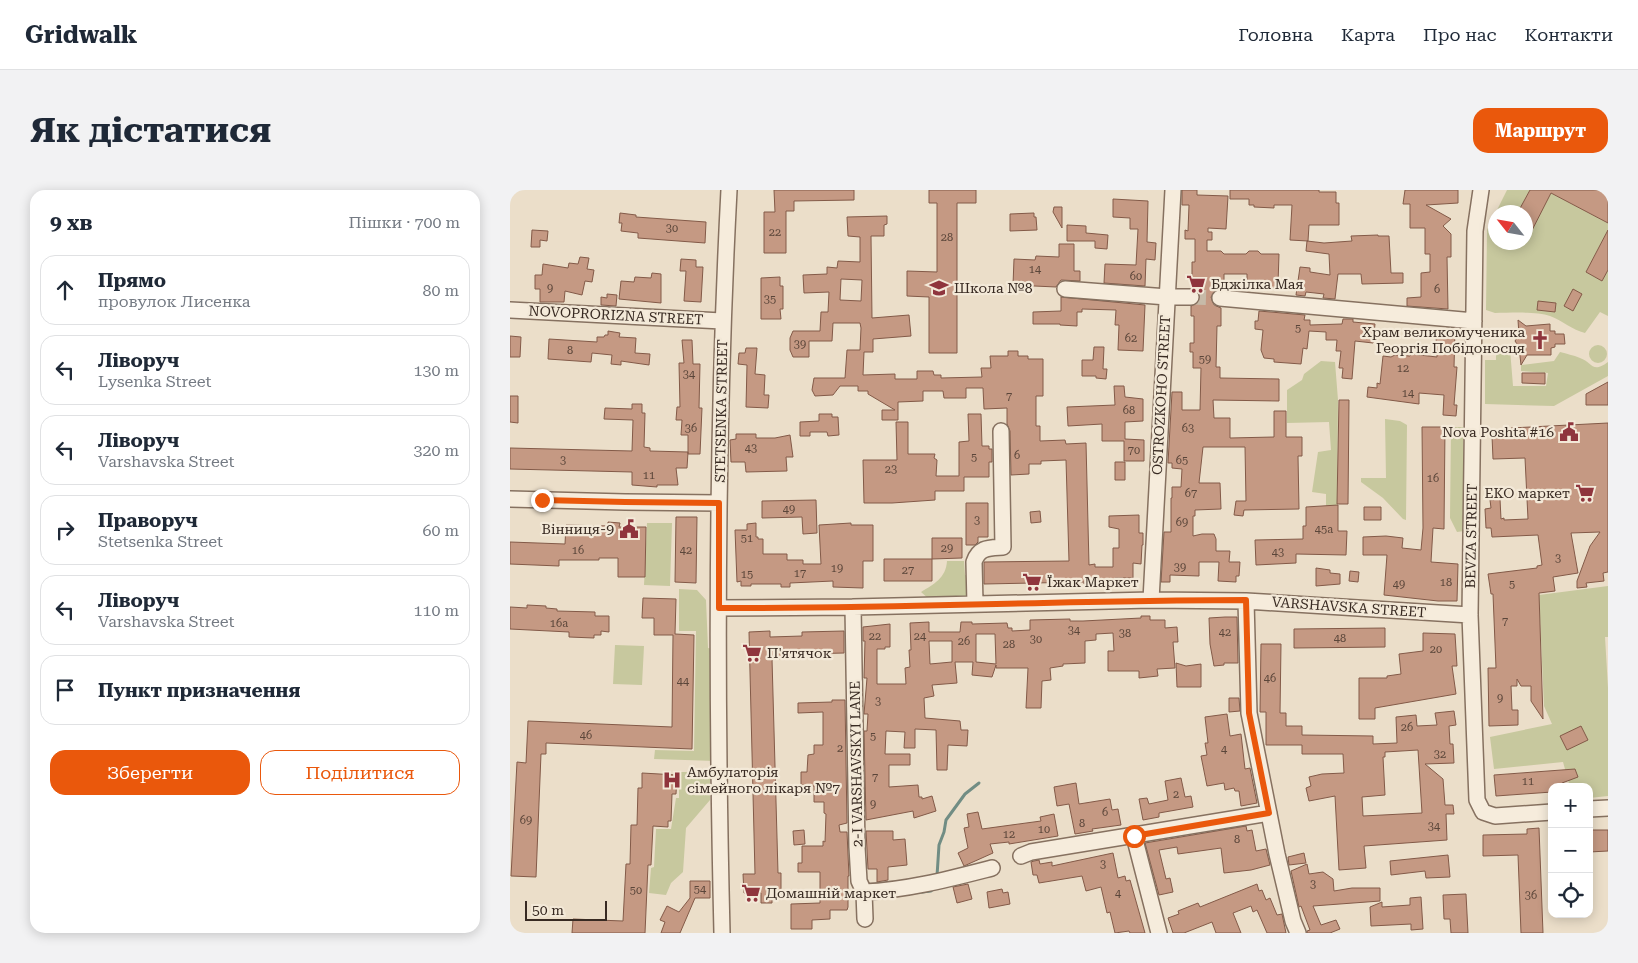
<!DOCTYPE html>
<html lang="uk">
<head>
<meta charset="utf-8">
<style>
  :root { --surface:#fff; --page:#f2f2f3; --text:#1f2937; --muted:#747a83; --line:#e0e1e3; --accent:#ea580c }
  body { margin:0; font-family:"Roboto Serif",serif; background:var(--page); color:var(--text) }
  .controls { position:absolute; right:15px; bottom:15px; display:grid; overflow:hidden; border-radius:10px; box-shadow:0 2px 12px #0003 }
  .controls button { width:45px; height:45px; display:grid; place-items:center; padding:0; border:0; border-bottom:1px solid var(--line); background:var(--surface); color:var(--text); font:25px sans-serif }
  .compass { position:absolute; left:978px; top:15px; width:45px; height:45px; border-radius:50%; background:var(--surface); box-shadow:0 2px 12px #0003; rotate:301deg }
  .scale { position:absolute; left:15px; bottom:12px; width:82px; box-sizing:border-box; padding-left:5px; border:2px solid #382a22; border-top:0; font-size:14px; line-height:18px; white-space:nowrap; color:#382a22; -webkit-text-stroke:4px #f3e9d8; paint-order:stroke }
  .stop { position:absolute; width:15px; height:15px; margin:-11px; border:4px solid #ea580c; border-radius:50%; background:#fff }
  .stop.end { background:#ea580c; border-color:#fff; box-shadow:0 1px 5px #0008 }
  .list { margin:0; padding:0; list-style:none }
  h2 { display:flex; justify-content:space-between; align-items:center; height:65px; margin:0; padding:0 20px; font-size:21px }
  h2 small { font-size:16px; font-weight:400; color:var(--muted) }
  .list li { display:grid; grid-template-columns:32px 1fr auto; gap:15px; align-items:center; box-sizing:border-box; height:70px; margin:0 10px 10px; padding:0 10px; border:1px solid var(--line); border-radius:15px }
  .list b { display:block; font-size:19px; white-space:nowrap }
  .list p { margin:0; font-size:16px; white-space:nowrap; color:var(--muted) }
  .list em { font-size:16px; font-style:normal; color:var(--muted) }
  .actions { display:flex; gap:10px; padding:15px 20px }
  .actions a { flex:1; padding:11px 0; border:1px solid var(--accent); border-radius:15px; text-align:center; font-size:18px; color:var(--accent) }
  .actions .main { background:var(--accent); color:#fff }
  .icon { flex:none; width:28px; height:28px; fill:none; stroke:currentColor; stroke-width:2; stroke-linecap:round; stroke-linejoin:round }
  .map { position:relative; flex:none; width:1098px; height:743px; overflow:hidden; border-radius:15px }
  header { display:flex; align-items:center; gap:30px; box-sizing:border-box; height:70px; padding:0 25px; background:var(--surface); border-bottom:1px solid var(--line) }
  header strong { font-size:24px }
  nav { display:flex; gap:28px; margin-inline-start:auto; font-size:18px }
  .intro { display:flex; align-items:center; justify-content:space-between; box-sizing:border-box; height:120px; padding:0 30px }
  h1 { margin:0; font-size:35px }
  .button { padding:12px 22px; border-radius:15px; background:var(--accent); color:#fff; font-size:18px; font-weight:700 }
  main { display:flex; gap:30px; padding:0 30px }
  aside { flex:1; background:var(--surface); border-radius:15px; box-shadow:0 2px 12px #0003 }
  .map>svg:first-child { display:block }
  .green { fill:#c7c89e }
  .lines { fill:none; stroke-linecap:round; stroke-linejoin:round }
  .stream { stroke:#718d84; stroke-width:3 }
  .building { fill:#c59983; stroke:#835a48; fill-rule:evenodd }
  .minor-tunnel { stroke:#c7baa8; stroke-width:15; stroke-dasharray:15 8; stroke-linecap:butt }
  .minor-casing { stroke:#867160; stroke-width:18 }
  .minor { stroke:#f6ecdc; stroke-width:15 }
  .route { stroke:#ea580c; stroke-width:6 }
  .labels { text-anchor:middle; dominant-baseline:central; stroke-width:4.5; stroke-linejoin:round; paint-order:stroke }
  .number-label { font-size:11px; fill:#5b463a }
  .poi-label { font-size:14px; fill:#382a22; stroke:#f3e9d8; text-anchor:start }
  .street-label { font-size:14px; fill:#382a22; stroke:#f3e9d8 }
</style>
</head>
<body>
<header>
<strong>Gridwalk</strong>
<nav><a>Головна</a><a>Карта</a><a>Про нас</a><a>Контакти</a></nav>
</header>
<div class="intro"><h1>Як дістатися</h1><a class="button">Маршрут</a></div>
<main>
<aside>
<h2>9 хв<small>Пішки · 700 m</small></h2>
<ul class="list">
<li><svg class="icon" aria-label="ahead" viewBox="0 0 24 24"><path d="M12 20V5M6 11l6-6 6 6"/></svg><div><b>Прямо</b><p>провулок Лисенка</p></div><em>80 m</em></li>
<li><svg class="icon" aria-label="left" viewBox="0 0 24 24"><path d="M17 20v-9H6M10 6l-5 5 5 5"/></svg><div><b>Ліворуч</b><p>Lysenka Street</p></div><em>130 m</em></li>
<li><svg class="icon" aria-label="left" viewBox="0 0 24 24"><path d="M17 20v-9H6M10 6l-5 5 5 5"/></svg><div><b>Ліворуч</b><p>Varshavska Street</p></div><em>320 m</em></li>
<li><svg class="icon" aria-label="right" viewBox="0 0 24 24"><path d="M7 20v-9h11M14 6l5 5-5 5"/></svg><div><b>Праворуч</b><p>Stetsenka Street</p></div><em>60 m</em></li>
<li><svg class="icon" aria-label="left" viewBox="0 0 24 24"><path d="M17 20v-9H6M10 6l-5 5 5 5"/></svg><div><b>Ліворуч</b><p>Varshavska Street</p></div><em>110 m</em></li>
<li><svg class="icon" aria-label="arrive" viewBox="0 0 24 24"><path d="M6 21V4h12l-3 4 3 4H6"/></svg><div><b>Пункт призначення</b></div></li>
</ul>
<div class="actions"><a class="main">Зберегти</a><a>Поділитися</a></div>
</aside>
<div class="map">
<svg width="1098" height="743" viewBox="0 0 1098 743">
  <rect width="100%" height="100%" fill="#ebdec9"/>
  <path class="green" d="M997 0H1020L1008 22H986Z
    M1041 3 1098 33V40L1076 82 1092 91 1098 80V126L1090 122 1075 143C1062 140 1053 131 1040 126 1027 121 999 123 985 123L976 120 977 40 985 23 986 52H1016Z
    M1079 164a9 9 0 1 1 18 0a9 9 0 1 1-18 0Z
    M1000 159 1003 196H1036L1038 183 1011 181V175L1044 171 1050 162C1057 164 1063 165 1070 168 1082 172 1082 184 1098 172V186L1044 216 975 214V170H986V160Z
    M811 171 825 172 828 210 827 322 816 323V304L802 302 808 262 821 260 819 232 777 233V200L792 190 794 184Z
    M875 229 890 231 897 235 896 330 893 329 873 308 851 292V288H876Z
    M941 237H953L954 341 947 342 940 328Z
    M137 333H162L160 396 134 395Z
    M437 371H454L455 385H458L459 406 451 410H420L411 402C424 394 436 388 437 371Z
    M1098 396V447H1095L1098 498V606L1079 608V597H1060L1053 572 984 579 980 547 1042 534 1034 516 1029 405Z
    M169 399 187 400 196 410 198 458 204 459 206 571 144 569 145 560 184 561 186 441H169Z
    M105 455 134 456 132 495 103 494Z
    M169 582H200V610L176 638 173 682 161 693 156 705 139 703 141 678 144 677 146 639H161L166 608H169Z"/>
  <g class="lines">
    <path class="stream" d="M427 686 429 655 434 642 436 630 455 604 469 593
      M412 702 421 701 424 698"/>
  </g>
  <path class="building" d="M264 0H344V10L284 11V21H276V63H254V22H265Z
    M419 0H466V13H447V163H419V107L397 106V81L427 82V13H419Z
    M672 0H687V5L718 6 716 39 698 38V42H702V50H697V61H711L714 64H736L739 61H748L751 64H769L768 94 764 98H756L753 95H737V84H714V99L706 100 701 107 704 115 711 118V136H707L706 177H710V188L769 189V211L703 210 704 228H720V248L764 247V221H776V247H792V266H788L789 319 734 320 733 326 724 325 726 311H736L735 257H693L689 293H710L711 319 685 320V326H683V346L692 344H704L706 349V361H720L719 372H730L729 386H726V392L708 391 709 372H689V386L660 385V392H651L654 342H661V308H662V297H671L672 279 662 278V273H658L662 202H672V220H690L691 178H683V162H680V153H684V126H681V116L689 112 690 107 689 102 682 98V72H685V49H675V40L678 41 679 15H672Z
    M720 0H809V2H826V13H829V35H799L798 51 780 50 782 15H764V18L744 17V15H739V9H720Z
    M895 0H948V13L916 15 941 29 933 36 941 44V67H937L938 119 897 116V108L911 107V83L920 82V64H915V38H900V14H893Z
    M1020 0H1098V33L1041 3 1016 52V22H1008Z
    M603 9 638 11 637 52 646 53 645 70 636 69 635 96 594 93 595 74 626 75 628 39H620V28L603 27Z
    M544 17H552V38L543 22Z
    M110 23 126 25V27L196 32 195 53 128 48V43L111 41 112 33H109Z
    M524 23V27H526L527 40 500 41V24Z
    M377 26V34L374 35V46H361L362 128 399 125 401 146 363 149V162H354L353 185 385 184V189H407V181H423L424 185H431V188L472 187 471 178H481L480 166H498V161H508V166H518V169H533V206H526V236H530V251L555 250 556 254 576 253 579 375 585 374V377H603V358H609V339L599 337V326L629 325V343H633V355H632L631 374 623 373V388H605V391L585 390V394H574V392L474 394V372L559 371 556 270 531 271V274H519V284L501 285 500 241 497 234V218L474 219 473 198H456V208H434L433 201H413V211L388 212V230H372V220H385L358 204V201H348V196H330L323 205 305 206 302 200 304 188H335L337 160H350L351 138 350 133H323L322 151H299V167H283L280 160V148L283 141H310L311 122H318L319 102 294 103 293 85 317 84V77L327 78 328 71 350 72V47L338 46 337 27ZM331 89 352 90 351 111 330 110Z
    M557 35 576 36V43L598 45 597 59 585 58V51H557Z
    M22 40 38 41 37 51 30 50V57H21Z
    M1098 40V80L1092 91 1076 82Z
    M868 45V46H879L881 83H893V93L852 94 851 84H828L825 109 813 108 814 104 796 102 795 106 786 105 790 77 800 78V82L820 85 819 64 796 61 797 51 814 53 842 51 841 46Z
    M549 54H564V81H570V91L551 90 546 97 503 95 504 69 525 70 526 66 549 67Z
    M70 67 79 68 77 79 84 80 82 92 75 91 72 105 55 101 54 112H30V99H25V85H32L33 74 58 78 59 73 68 74Z
    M171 69 186 70V77H193L191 112 174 111 176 81H170Z
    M142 83 151 84V113L109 109 111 91 124 92 125 87 141 88Z
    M270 87V96H273V119H270L271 129H251V88Z
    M1063 99 1072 104 1063 121 1054 116Z
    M97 104 107 105 106 116 91 115V107L97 108Z
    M551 107 635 115 633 161 608 160 609 135H605L606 120 572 119V122H567V136L550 135V134H523V122L551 121Z
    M1028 111 1046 113 1045 122 1027 120Z
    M749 121 795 125 794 130H800V135L832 134 833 129H843V132L865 134 863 153 845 151 842 189 832 188 833 178H829L831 161H826L827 150H816V142L799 141 797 159 793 158 791 174 764 172V169L754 168 751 160 753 140 745 139V131H748Z
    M1008 130 1016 136 1040 134V141H1045V144H1054L1055 154H1045V157L1041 158V165H1017L1011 175 1009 157 1005 151 1009 145Z
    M933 140H945L944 177H947L944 215H947L946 226 933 225 934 205 909 203V214L857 207 858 197 867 198V193L870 194 873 166 881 167 885 165 900 166 901 164 927 167 926 146H933Z
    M98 141 110 143 109 147 126 148 125 163 140 164 139 175 111 171V175L101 174 102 165 82 163 81 172 38 169 39 149 87 152V147H94L95 145H98Z
    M0 146 11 147 10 167H0Z
    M172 150H182L183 174H190L189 218H192L190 264H178V245H171L172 230H166L167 217H170L169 173H174Z
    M584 157H594L593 179H597L596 189 586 188V186H572V170H583Z
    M236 158H247L245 184 255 185 254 205H259L258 218 236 217 237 175 228 174 229 163H235Z
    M1012 183H1035V194L1012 193Z
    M1098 192V215H1076V204Z
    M604 196H614L615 207 633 209V231L615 232V249L634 250V271H614V251H592V234L558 236 557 217 605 215Z
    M0 206H8V233L0 232Z
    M829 210H839L838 314H827Z
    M122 214H132V223H135L134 257 140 258V261L178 262 177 278H166L168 295H147V297L122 295V282L0 279V258L122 261 123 230 94 229 95 218 122 219Z
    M309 224H322V227H328L329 245 318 246 317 242H300V246H290V232L309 231Z
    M458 224H471L472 256H479V259H482V272H479V287H454V301H425V310L382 313H354L353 270H387L386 232H398V264H425L424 268 427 270 426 286H449V252L459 251Z
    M1098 233V382L1093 383 1094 391 1076 393 1077 397 1067 398V391L1080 356 1090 342 1061 343 1068 383 1043 387 1045 401 1029 403 1033 529 1021 511V496H1011L1007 489V496H1001L1002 520H1008V535L979 536 978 478H986L983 404H981L978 384 1027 378V376L1032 375 1028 345 982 347 981 338H976L975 319 981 318 980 310 990 309 991 329 994 328V330L1018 329 1015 268 983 269 982 246H1002L1001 238Z
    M912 237H935L934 339 923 338 921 372 948 374 947 411H928L874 405 877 365H853V347L876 346 893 348 892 358 911 360 913 338Z
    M226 244H246V248H265L280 245 283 267H276L277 281 236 282 235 272H221L220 250 226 249Z
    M605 272H615V290H605Z
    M306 310 307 343 293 344 292 327 252 328V311Z
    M456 313H478V347H468V352L465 355H456Z
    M828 315V341H837L836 365 786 364V373L746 375 745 350 793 349V336H796V317Z
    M854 317H871V330H854Z
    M530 321 531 332 521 333 520 322Z
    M166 327H187L186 393 165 392Z
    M98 332 110 333 109 337H136L135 387H108V368H89V370H49V376L0 374V352L55 354 56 335 98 336Z
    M246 333V347H248V349H253V364H277V370H293V374H311L309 335 341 333V335H363V371H353V398L323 397V391L280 393V397H271V394H241V396H231V391L227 392 225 340H237V334Z
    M422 348H452V368L422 369Z
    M374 369H422V391H374Z
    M806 378 820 380V383L830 384V394L806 396Z
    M840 381 849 382 848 392 839 391Z
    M133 408 166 409 165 444 184 445 182 559 36 553V564H31L26 687 1 686 7 572 16 573 18 531 162 537 163 445H144V428H132Z
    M17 415 36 416V418L47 419V421L85 422V426H99V442L91 441V445H84V448L59 447V442L0 439V417L17 418Z
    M631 426H640V430H655V438L667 437 668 452H663L665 478 647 479 648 486 629 488V481H598V461H604L603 443 586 444V450L575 451V473L553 474V476L540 478 541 490 532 491 531 518H516L518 478H486V475L482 487 462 485 463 472H445L447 493 422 495 424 506 414 508 415 528 450 531 451 540H458L457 556 438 555 437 580H427L426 540 405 539V558H394L395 542 376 541 375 564H400V575H379V597L408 595 409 607H412V609L422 606 426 621 404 628 403 621 356 630 354 541H357L358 524H354L357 488H354L355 451H353V437L380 434V457H375V459H367V494H396L395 478 400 477 399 460H401L400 433 419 432V442H450L451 432H462V434L497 433 498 438H502V441L520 440V430L560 429V431H573L631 428ZM466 444H485L486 474 466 472ZM419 451H442V472L420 474Z
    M715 427H727L728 473H714V475L704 476 700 454 699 428Z
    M875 438V457L784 458V439Z
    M260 441V447L292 446V442L334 441V463L293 464V469H262L268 683H271V709H262V713H251V703H234L233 684H245L239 442Z
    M913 443 945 444 947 476H942L946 504 865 518V529H849V488H877V486L891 484 889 464 913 461Z
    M751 454H771L770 523H776V536H792V545L863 546V554L887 553 886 527 906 525 907 536 927 535 925 523 944 521 946 535 939 536 940 554H943L944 573 915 574 933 589 935 615H943L944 624H936L937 650 854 656 856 678 829 680 825 606 799 611 796 598 801 596 799 587 812 584 834 583 833 564H792V555H756V522H750ZM908 560 912 623 853 626 852 607 875 605 873 567H875V562Z
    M666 473 676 476 691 474V497H667Z
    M719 508H729L730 521 719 522Z
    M322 510H335L337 633 329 635 330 642H337L339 686H338V717L337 720H320V729L302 730V739H281V714L310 713V682H288V673H292V656H313V651L315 652 316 624 314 623V612H304V596L291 595V582H297L298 565 304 564V555H313V522L288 523V513L322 512Z
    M717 524 720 546 731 544 735 579 740 578 747 613 731 616 729 601H725L724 598 715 600 714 593 697 596 691 566 697 565 695 553H698L695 527Z
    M1071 536 1078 550 1057 560 1050 546Z
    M1065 579 1068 587 1052 593V597H1042V602L986 606 984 585Z
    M132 583 167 585 166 604H162L161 631H158V637L143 636 141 675H138L135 743H62L63 729 113 731 116 674H120L121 635H127L128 598H132Z
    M671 588 675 607 681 606 683 617 649 623V627L633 630 629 609 637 608 639 614 658 610 655 591Z
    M566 593 569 614 600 609 602 620 608 619 611 635 582 639 583 641 565 644 559 614 547 616 544 597Z
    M468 622 472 639 531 631 530 627 544 624 548 646 499 654V652L480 654 483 663 454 676 448 663 458 658 454 638 459 637 457 624Z
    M736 636 737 641 742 640 746 661 756 659 760 675 741 680 714 683 711 658 668 664 667 657 649 660 656 689 660 688 663 702 649 705 635 653Z
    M1029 638 1033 743H1011L1008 665 973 666V645L1017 644V639Z
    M294 640 295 654 284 655 283 641Z
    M1079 640H1098V661L1079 662Z
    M356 641H383V650L395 649 397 675 378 677V690L367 692V679H358Z
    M603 663 608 688 615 686 616 691 620 690 635 743H620L619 741 605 743 600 722 597 723 591 697 576 701 572 686 529 693 527 685H523L521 672 524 671 529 670 530 674 542 672V676Z
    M794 663 796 673 779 675 778 667Z
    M938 665 940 687 916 688 915 681 881 685 880 671Z
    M797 674 799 684 813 682 823 689 824 701 842 698H870V711L803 716 811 735 826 730 830 739 820 743H797V741L800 740 791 716 789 717 781 681Z
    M180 691H200V708H185L170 743H151L155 732 150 730 157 716 169 722 180 708Z
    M458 694 462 709 447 713 443 697Z
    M747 694 749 701 752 700 756 710 760 708 767 725 772 724 776 743H757L747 720 743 722 741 716 723 723 731 743H706L702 732 674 743H663L658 728 669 724 668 721 688 713 690 717Z
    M492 699 493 703 498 702 500 714 479 718 477 702Z
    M956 704 958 743H941L940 729H934L933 705Z
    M911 707 913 739 901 740V734L861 736 860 717 872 712V717L900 715V708Z"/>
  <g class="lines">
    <path class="minor-tunnel" d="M681 107 710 108"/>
    <g class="minor-casing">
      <path id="minor" d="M971 0 965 41 960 425 967 610 973 622 985 626 1042 622
        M555 99 657 107H681
        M710 108 964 131
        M0 120 212 131
        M0 309 115 312 209 313
        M641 410 663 0
        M736 411 739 523 767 664 783 731 788 743
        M465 414 464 372C469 357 479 358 493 357L491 241
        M343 417 347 657 349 691 354 702 355 729
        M209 418 343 417 641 410 736 411 960 425
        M1079 619 1098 618
        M624 646 649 743
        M511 666 521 662 759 623
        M354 702C398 700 439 689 482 678
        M212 743C206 496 206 247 219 0"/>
    </g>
    <use href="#minor" class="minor"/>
  </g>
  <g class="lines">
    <path class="route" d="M32 310 115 312 209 313V418C385 419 560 410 736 410L739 523 759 623 624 646"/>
  </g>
  <defs>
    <g id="supermarket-bare" transform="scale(1.5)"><path d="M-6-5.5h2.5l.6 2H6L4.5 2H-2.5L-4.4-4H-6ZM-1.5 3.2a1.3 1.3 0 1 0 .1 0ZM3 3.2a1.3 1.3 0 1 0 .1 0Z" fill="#8f353d" stroke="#f3e9d8" stroke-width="2.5" paint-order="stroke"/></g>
    <g id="school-bare" transform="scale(1.5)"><path d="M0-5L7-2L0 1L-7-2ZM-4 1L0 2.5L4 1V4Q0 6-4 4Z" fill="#8f353d" stroke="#f3e9d8" stroke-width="2.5" paint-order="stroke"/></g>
    <g id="church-bare" transform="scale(1.5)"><path d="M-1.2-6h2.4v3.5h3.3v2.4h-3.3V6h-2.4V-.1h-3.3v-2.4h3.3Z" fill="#8f353d" stroke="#f3e9d8" stroke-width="2.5" paint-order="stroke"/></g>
    <g id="civic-bare" transform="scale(1.5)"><path d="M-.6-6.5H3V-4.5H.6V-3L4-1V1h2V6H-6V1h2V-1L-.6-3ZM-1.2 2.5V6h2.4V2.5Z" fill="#8f353d" stroke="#f3e9d8" stroke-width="2.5" paint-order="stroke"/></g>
    <g id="hospital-bare" transform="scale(1.5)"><path d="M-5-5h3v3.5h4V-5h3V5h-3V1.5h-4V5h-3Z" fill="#8f353d" stroke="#f3e9d8" stroke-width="2.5" paint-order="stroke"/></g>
  </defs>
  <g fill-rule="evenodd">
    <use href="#supermarket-bare" x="686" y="94"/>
    <use href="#school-bare" x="429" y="98"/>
    <use href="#church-bare" x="1030" y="150"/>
    <use href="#civic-bare" x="1059" y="242"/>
    <use href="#supermarket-bare" x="1075" y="303"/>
    <use href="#civic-bare" x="119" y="339"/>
    <use href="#supermarket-bare" x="522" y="392"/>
    <use href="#supermarket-bare" x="242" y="463"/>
    <use href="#hospital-bare" x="162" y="590"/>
    <use href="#supermarket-bare" x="241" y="703"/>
  </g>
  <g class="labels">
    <g class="number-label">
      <text x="162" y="38">30</text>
      <text x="265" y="42">22</text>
      <text x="437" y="47">28</text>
      <text x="525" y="79">14</text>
      <text x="626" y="86">60</text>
      <text x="40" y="98">9</text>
      <text x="927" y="99">6</text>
      <text x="260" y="109">35</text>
      <text x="788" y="138">5</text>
      <text x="621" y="148">62</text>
      <text x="290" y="154">39</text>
      <text x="60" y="160">8</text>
      <text x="695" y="169">59</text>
      <text x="893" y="178">12</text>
      <text x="179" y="184">34</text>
      <text x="898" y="203">14</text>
      <text x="499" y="206">7</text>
      <text x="619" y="220">68</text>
      <text x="181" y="238">36</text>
      <text x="678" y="238">63</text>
      <text x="241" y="258">43</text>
      <text x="624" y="260">70</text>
      <text x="507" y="265">6</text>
      <text x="464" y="267">5</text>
      <text x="53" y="270">3</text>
      <text x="672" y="270">65</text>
      <text x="381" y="279">23</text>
      <text x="139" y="285">11</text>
      <text x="923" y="288">16</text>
      <text x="681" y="303">67</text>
      <text x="279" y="319">49</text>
      <text x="467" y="330">3</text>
      <text x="672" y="332">69</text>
      <text x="814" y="339">45а</text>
      <text x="237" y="348">51</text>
      <text x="437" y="358">29</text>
      <text x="68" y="360">16</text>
      <text x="176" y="360">42</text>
      <text x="768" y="362">43</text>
      <text x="1048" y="368">3</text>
      <text x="670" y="377">39</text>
      <text x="327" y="378">19</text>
      <text x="398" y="380">27</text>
      <text x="290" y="383">17</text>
      <text x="237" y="384">15</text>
      <text x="936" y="392">18</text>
      <text x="889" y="394">49</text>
      <text x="1002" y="394">5</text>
      <text x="995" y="431">7</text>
      <text x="49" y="433">16а</text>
      <text x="564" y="440">34</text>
      <text x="715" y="442">42</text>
      <text x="615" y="443">38</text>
      <text x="365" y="446">22</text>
      <text x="410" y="446">24</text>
      <text x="830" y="448">48</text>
      <text x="526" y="449">30</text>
      <text x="454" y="451">26</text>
      <text x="499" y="454">28</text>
      <text x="926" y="459">20</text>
      <text x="760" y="488">46</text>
      <text x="173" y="491">44</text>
      <text x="990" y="508">9</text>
      <text x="368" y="511">3</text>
      <text x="897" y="537">26</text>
      <text x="76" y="545">46</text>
      <text x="363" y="546">5</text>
      <text x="330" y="558">2</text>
      <text x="714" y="559">4</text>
      <text x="930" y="564">32</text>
      <text x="365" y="587">7</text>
      <text x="1018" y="591">11</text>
      <text x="666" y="604">2</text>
      <text x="363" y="614">9</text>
      <text x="595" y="622">6</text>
      <text x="16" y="630">69</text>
      <text x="572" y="633">8</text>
      <text x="924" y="636">34</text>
      <text x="534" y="639">10</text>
      <text x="499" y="644">12</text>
      <text x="727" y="649">8</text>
      <text x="593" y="674">3</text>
      <text x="803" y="694">3</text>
      <text x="190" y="699">54</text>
      <text x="126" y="700">50</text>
      <text x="608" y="703">4</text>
      <text x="1021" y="705">36</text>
    </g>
    <g class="poi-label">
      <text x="701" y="94">Бджілка Мая</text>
      <text x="444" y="98">Школа №8</text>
      <text x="1015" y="142" text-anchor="end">Храм великомученика<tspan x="1015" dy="16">Георгія Побідоносця</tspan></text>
      <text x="1044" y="242" text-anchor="end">Nova Poshta #16</text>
      <text x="1060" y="303" text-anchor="end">ЕКО маркет</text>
      <text x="104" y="339" text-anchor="end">Вінниця-9</text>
      <text x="537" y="392">Їжак Маркет</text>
      <text x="257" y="463">П'ятячок</text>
      <text x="177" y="582">Амбулаторія<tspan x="177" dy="16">сімейного лікаря №7</tspan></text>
      <text x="256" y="703">Домашній маркет</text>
    </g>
    <g class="street-label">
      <text transform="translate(106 125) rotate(3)">NOVOPRORIZNA STREET</text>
      <text transform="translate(651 205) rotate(-87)">OSTROZKOHO STREET</text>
      <text transform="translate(211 221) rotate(-89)">STETSENKA STREET</text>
      <text transform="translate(961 346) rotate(-89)">BEVZA STREET</text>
      <text transform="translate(839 417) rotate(4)">VARSHAVSKA STREET</text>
      <text transform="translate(346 574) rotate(-91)">2-I VARSHAVSKYI LANE</text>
    </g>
  </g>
</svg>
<div class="controls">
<button>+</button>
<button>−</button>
<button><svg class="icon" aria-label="locate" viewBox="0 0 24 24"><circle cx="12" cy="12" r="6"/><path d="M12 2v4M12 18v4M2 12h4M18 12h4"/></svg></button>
</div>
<svg class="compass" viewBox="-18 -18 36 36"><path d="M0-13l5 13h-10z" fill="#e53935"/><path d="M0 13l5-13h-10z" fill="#747a83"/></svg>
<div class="scale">50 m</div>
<div class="stop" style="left:624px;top:646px"></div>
<div class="stop end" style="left:32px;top:310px"></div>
</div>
</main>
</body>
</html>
